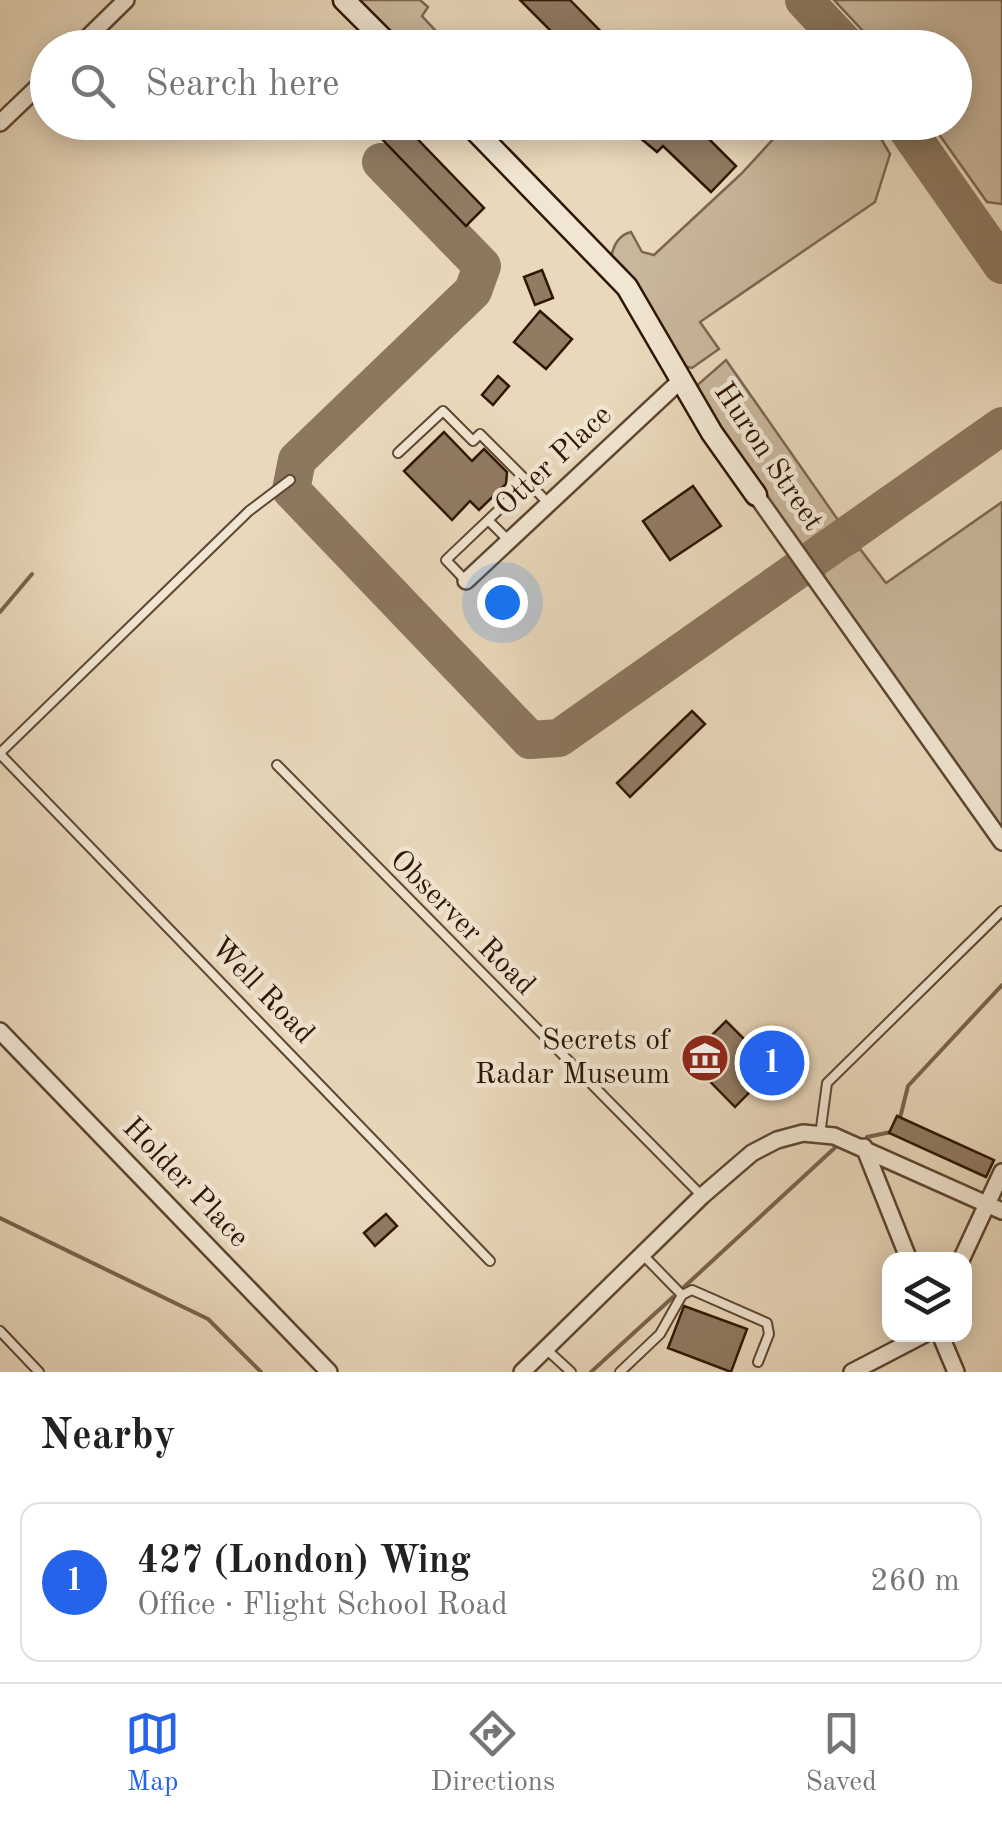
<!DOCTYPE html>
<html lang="en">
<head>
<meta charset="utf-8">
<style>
  :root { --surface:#fff; --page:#f6f6f6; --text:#222; --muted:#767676; --line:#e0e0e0; --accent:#2563eb }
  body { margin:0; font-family:"Old Standard TT",serif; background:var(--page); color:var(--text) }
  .controls { position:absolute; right:30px; bottom:30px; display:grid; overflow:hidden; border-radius:20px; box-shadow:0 5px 25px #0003 }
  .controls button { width:90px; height:90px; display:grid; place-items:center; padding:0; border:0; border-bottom:2px solid var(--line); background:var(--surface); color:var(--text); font:50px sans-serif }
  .you { position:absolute; left:502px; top:602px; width:35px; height:35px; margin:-25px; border:8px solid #fff; border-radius:50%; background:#1a73e8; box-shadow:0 0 0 15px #1a73e833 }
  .badge { display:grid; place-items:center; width:65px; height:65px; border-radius:50%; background:var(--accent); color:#fff; font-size:32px; font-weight:700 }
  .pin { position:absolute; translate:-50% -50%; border:5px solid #fff; box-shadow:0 2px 10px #0006 }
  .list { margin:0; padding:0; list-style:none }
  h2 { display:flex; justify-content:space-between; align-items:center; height:130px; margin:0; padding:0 40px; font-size:42px }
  h2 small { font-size:32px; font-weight:400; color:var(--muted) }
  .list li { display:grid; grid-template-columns:65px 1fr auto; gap:30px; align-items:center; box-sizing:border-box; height:160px; margin:0 20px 20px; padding:0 20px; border:2px solid var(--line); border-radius:20px }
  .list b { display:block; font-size:38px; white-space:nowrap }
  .list p { margin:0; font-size:32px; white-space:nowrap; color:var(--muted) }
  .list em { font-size:32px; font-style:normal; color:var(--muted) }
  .icon { flex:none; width:55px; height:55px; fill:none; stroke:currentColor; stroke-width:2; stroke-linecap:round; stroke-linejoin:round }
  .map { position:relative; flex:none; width:1002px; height:1372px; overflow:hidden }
  .search { position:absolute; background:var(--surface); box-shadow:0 5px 25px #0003; left:30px; right:30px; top:30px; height:110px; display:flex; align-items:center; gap:25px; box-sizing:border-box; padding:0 35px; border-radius:55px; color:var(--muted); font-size:38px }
  .sheet { height:310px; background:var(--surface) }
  nav { display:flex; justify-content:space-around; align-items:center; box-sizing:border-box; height:140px; border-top:2px solid var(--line); background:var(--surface); font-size:28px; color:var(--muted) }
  nav a { display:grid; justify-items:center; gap:5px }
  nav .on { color:var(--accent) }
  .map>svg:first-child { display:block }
  .green { fill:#c9b79c; stroke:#7c6650; stroke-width:2.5 }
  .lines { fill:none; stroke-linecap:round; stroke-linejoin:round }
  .stream { stroke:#79634c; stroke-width:4 }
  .taxiway { stroke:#8c775f; stroke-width:38 }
  .building { fill:#907b63; stroke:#2f1603; stroke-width:2.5 }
  .lane-casing { stroke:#5e4631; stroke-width:12 }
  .street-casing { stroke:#5e4631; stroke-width:20 }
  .secondary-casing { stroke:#2f1603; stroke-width:25 }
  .lane { stroke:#f1e6d3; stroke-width:8 }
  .street { stroke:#f1e6d3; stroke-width:15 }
  .secondary { stroke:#f1e6d3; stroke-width:20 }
  .labels { text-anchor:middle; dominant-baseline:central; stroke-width:9; stroke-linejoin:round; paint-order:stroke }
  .street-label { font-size:30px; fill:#2f1603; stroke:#f1e6d3 }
  .poi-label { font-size:30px; fill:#2f1603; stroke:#f1e6d3; text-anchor:end }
</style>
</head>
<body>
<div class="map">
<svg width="1002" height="1372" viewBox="0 0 1002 1372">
  <rect width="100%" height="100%" fill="#e9d8bb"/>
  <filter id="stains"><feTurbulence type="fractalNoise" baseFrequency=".002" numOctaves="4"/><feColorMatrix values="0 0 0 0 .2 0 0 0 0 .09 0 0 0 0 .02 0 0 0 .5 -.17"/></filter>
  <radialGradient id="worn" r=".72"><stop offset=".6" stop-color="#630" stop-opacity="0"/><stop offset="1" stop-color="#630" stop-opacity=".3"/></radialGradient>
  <path class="green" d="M358 0H420L428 7 422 16 451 47H405Z
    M834 0H1002V204L987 202 931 123 954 122V48L878 47Z
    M788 123H872L890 154 875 202 700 322 719 349 692 368 679 365 636 286 611 258C613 246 619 235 631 232L642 252 654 255 741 174Z
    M726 360 838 520 801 549 693 389Z
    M1002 502V831L824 578V570L860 549 886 583Z"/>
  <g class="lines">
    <path class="stream" d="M0 612 32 574
      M899 1122 908 1086 1002 985
      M867 1137 891 1132
      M0 1218 208 1319 261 1372
      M684 1287 840 1143
      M591 1372 673 1297"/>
    <path class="taxiway" d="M804 0 849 48
      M902 122 1002 265
      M381 162 482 266 473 291 297 460 291 490 530 740 559 738 1002 426"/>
  </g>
  <path class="building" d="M520 0H570L617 48H541L557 37Z
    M392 122H401L484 208 466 226 379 136Z
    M651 122H692L736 166 711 192 663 146 657 152 639 137Z
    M542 270 553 298 535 305 524 277Z
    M540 311 572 339 546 369 514 342Z
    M498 376 509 386 493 405 482 395Z
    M444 432 472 461 484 449 507 472 506 484 479 510 470 501 452 520 404 471Z
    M693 486 721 526 670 560 643 521Z
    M692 711 705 724 630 797 617 783Z
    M726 1021 754 1049 760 1043 765 1048 770 1043 784 1057 735 1107 688 1059Z
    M897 1116 994 1160 986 1177 889 1133Z
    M386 1214 397 1226 375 1246 364 1233Z
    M684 1306 747 1329 731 1372 668 1348Z"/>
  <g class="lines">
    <g class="lane-casing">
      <path id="lane" d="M398 453 443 411 473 441 480 434 528 482 446 560 466 581
        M528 482 549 504
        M488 520 509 541
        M0 753 249 511 290 480
        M0 754 490 1261
        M277 765 702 1196
        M820 1135 827 1083 1002 911
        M682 1295 692 1290 767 1323 769 1334 758 1362
        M0 1331 39 1372
        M546 1349 571 1372
        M620 1372 660 1334 682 1295 643 1255"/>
    </g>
    <g class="street-casing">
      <path id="street" d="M77 48 126 0
        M0 123 48 77
        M756 495 1002 842
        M466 581 680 381
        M0 1031 329 1372
        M864 1147 909 1260
        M961 1260 1002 1172
        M940 1334 956 1372
        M522 1372 702 1196 752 1153 777 1140 803 1133 834 1136 1002 1211
        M852 1372 925 1334"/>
    </g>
    <g class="secondary-casing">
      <path id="secondary" d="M344 0 392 48
        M467 122 627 287 712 433 756 495"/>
    </g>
    <use href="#lane" class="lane"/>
    <use href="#street" class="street"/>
    <use href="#secondary" class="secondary"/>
  </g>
  <defs>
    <g id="museum-disc" transform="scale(2.5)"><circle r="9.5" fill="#8f2418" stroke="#f1e6d3"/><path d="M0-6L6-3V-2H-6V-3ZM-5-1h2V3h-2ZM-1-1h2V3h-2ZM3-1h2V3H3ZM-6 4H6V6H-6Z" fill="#fff"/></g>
  </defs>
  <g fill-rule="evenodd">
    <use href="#museum-disc" x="705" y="1058"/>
  </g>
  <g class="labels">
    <g class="street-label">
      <text transform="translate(768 457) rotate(56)">Huron Street</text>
      <text transform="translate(554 461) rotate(-43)">Otter Place</text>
      <text transform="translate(462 923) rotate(45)">Observer Road</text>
      <text transform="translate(262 991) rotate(46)">Well Road</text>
      <text transform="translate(185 1183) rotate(46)">Holder Place</text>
    </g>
    <g class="poi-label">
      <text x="670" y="1041">Secrets of<tspan x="670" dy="34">Radar Museum</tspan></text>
    </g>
  </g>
  <rect width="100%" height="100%" filter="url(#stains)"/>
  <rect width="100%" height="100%" fill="url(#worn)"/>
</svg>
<div class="controls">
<button><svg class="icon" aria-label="layers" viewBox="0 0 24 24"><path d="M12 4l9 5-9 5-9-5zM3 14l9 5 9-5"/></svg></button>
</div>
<div class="you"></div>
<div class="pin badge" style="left:772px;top:1063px">1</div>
<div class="search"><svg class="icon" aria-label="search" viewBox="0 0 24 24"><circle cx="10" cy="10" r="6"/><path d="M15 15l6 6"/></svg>Search here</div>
</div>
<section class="sheet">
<h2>Nearby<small></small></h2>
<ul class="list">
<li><span class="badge">1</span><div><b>427 (London) Wing</b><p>Office · Flight School Road</p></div><em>260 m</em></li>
</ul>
</section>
<nav>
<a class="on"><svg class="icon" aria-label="map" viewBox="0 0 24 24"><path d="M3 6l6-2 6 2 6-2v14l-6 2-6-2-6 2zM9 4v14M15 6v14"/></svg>Map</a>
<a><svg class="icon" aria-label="directions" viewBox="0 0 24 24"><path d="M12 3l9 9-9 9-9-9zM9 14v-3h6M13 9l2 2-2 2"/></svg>Directions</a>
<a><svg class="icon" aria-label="saved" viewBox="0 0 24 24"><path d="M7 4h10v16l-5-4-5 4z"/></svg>Saved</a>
</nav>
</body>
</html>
